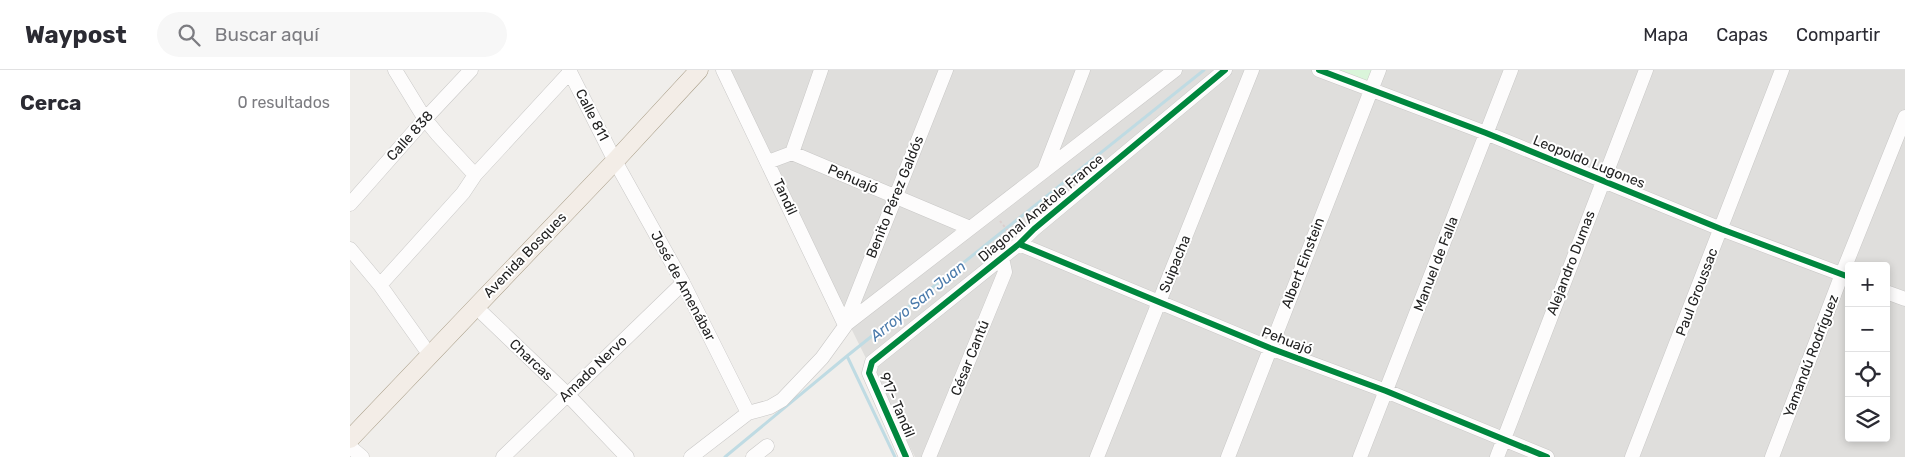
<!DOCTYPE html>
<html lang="es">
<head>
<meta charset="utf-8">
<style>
  :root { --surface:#fff; --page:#f7f7f7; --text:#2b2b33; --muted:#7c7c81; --line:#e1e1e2 }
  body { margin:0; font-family:Rubik,sans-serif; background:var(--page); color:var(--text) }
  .controls { position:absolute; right:15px; bottom:15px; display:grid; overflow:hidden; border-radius:5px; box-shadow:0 2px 8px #0003 }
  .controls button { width:45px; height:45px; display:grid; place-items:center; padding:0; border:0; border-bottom:1px solid var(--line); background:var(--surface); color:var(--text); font:25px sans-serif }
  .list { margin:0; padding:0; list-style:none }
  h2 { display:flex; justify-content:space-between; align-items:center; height:65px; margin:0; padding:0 20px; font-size:21px }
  h2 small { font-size:16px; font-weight:400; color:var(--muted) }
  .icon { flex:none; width:28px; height:28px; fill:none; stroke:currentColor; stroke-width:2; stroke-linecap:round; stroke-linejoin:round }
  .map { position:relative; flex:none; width:1555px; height:387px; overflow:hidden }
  header { display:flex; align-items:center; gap:30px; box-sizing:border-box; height:70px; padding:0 25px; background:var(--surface); border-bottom:1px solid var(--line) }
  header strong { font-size:24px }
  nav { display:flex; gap:28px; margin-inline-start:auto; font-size:18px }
  .search { width:350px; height:45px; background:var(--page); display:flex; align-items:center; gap:12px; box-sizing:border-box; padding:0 18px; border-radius:28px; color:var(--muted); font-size:19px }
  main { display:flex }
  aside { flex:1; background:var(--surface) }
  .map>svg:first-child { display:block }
  .residential { fill:#dfdedc; fill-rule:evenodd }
  .park { fill:#daf5da }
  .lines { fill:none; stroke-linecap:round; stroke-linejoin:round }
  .stream { stroke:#bfdbe3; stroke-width:3 }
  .minor-casing { stroke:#c9c8c7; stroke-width:15 }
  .major-casing { stroke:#a79c86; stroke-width:19 }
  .path { stroke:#dccecd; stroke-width:2; stroke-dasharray:2.5 2.5; stroke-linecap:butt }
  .minor { stroke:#fdfcfc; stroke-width:14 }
  .major { stroke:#f3ede7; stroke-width:18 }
  .cycleway-casing { stroke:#fff; stroke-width:9 }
  .cycleway { stroke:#00873e; stroke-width:6 }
  .labels { text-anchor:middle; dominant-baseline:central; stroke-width:4; stroke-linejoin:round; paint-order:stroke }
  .street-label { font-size:14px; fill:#222; stroke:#fff }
  .water-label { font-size:15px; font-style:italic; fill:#4a7aab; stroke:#fff }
</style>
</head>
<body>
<header>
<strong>Waypost</strong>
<div class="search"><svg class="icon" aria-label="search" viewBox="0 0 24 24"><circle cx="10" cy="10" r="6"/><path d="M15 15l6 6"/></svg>Buscar aquí</div>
<nav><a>Mapa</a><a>Capas</a><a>Compartir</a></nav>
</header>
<main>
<aside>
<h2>Cerca<small>0 resultados</small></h2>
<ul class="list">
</ul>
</aside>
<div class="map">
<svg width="1555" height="387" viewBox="0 0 1555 387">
  <rect width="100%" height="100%" fill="#f0eeeb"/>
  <path class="residential" d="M373 0H1555V387H565ZM1499 196H1536V368H1499Z"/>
  <path class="park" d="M988 0H1022L1017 12Z"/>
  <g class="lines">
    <path class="stream" d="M497 286 545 387
      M375 387 497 286 854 0"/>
    <g class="minor-casing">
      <path id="minor" d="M45 0 75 49 88 65 125 105
        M219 0 265 91 333 213 398 343
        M373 0 495 255
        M969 0 1136 63 1371 159 1499 207
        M442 83 620 158
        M418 92 442 83 471 0
        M694 101 733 0
        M0 134 75 49 121 0
        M669 174 920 278 1036 321 1197 387
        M0 179 30 215 79 284
        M30 215 113 123 125 105 220 2
        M1536 222 1555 229
        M126 237 217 324 277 387
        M495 254 596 0
        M495 255 825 0
        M0 377 12 387
        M153 387 333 213
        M341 387 398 343 420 337 432 330 472 288 498 252
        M403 387 417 376
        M556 387 519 303 522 292 669 174 684 159 875 0
        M579 387 655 202 652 188
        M747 387 902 0
        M878 387 1029 0
        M1010 387 1161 0
        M1147 387 1296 0
        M1282 387 1432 0
        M1422 387 1492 204 1555 47"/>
    </g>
    <g class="major-casing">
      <path id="major" d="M0 369 265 91 349 0"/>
    </g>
    <path class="path" d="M650 151 661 165"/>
    <use href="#minor" class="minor"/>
    <use href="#major" class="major"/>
    <g class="cycleway-casing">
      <path id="cycleway" d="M969 0 1136 63 1371 159 1499 207
        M669 174 920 278 1036 321 1197 387
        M556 387 519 303 522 292 669 174 684 159 875 0"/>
    </g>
    <use href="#cycleway" class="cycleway"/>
  </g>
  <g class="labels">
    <g class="street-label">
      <text transform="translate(242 45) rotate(63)">Calle 811</text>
      <text transform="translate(60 66) rotate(-48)">Calle 838</text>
      <text transform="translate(1239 92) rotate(22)">Leopoldo Lugones</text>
      <text transform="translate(503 109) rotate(23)">Pehuajó</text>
      <text transform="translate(435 127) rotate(65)">Tandil</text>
      <text transform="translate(545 127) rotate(-68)">Benito Pérez Galdós</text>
      <text transform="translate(691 138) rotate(-40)">Diagonal Anatole France</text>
      <text transform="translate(175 185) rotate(-46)">Avenida Bosques</text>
      <text transform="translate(953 193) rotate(-69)">Albert Einstein</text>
      <text transform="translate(1221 193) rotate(-69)">Alejandro Dumas</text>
      <text transform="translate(825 194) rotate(-68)">Suipacha</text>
      <text transform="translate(1086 194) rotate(-69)">Manuel de Falla</text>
      <text transform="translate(333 216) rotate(62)">José de Amenábar</text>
      <text transform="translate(1347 222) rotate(-69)">Paul Groussac</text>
      <text transform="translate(937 271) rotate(21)">Pehuajó</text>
      <text transform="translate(1461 286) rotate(-69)">Yamandú Rodríguez</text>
      <text transform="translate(620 288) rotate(-68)">César Cantú</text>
      <text transform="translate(181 290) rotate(43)">Charcas</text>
      <text transform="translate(243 299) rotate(-44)">Amado Nervo</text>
      <text transform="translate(547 335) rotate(67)">917- Tandil</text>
    </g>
    <g class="water-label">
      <text transform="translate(568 231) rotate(-39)">Arroyo San Juan</text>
    </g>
  </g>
</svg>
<div class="controls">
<button>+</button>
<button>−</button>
<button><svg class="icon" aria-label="locate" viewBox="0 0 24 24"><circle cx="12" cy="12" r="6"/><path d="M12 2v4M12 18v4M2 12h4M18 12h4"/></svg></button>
<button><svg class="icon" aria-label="layers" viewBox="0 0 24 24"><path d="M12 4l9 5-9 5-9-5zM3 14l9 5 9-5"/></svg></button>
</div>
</div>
</main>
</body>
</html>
